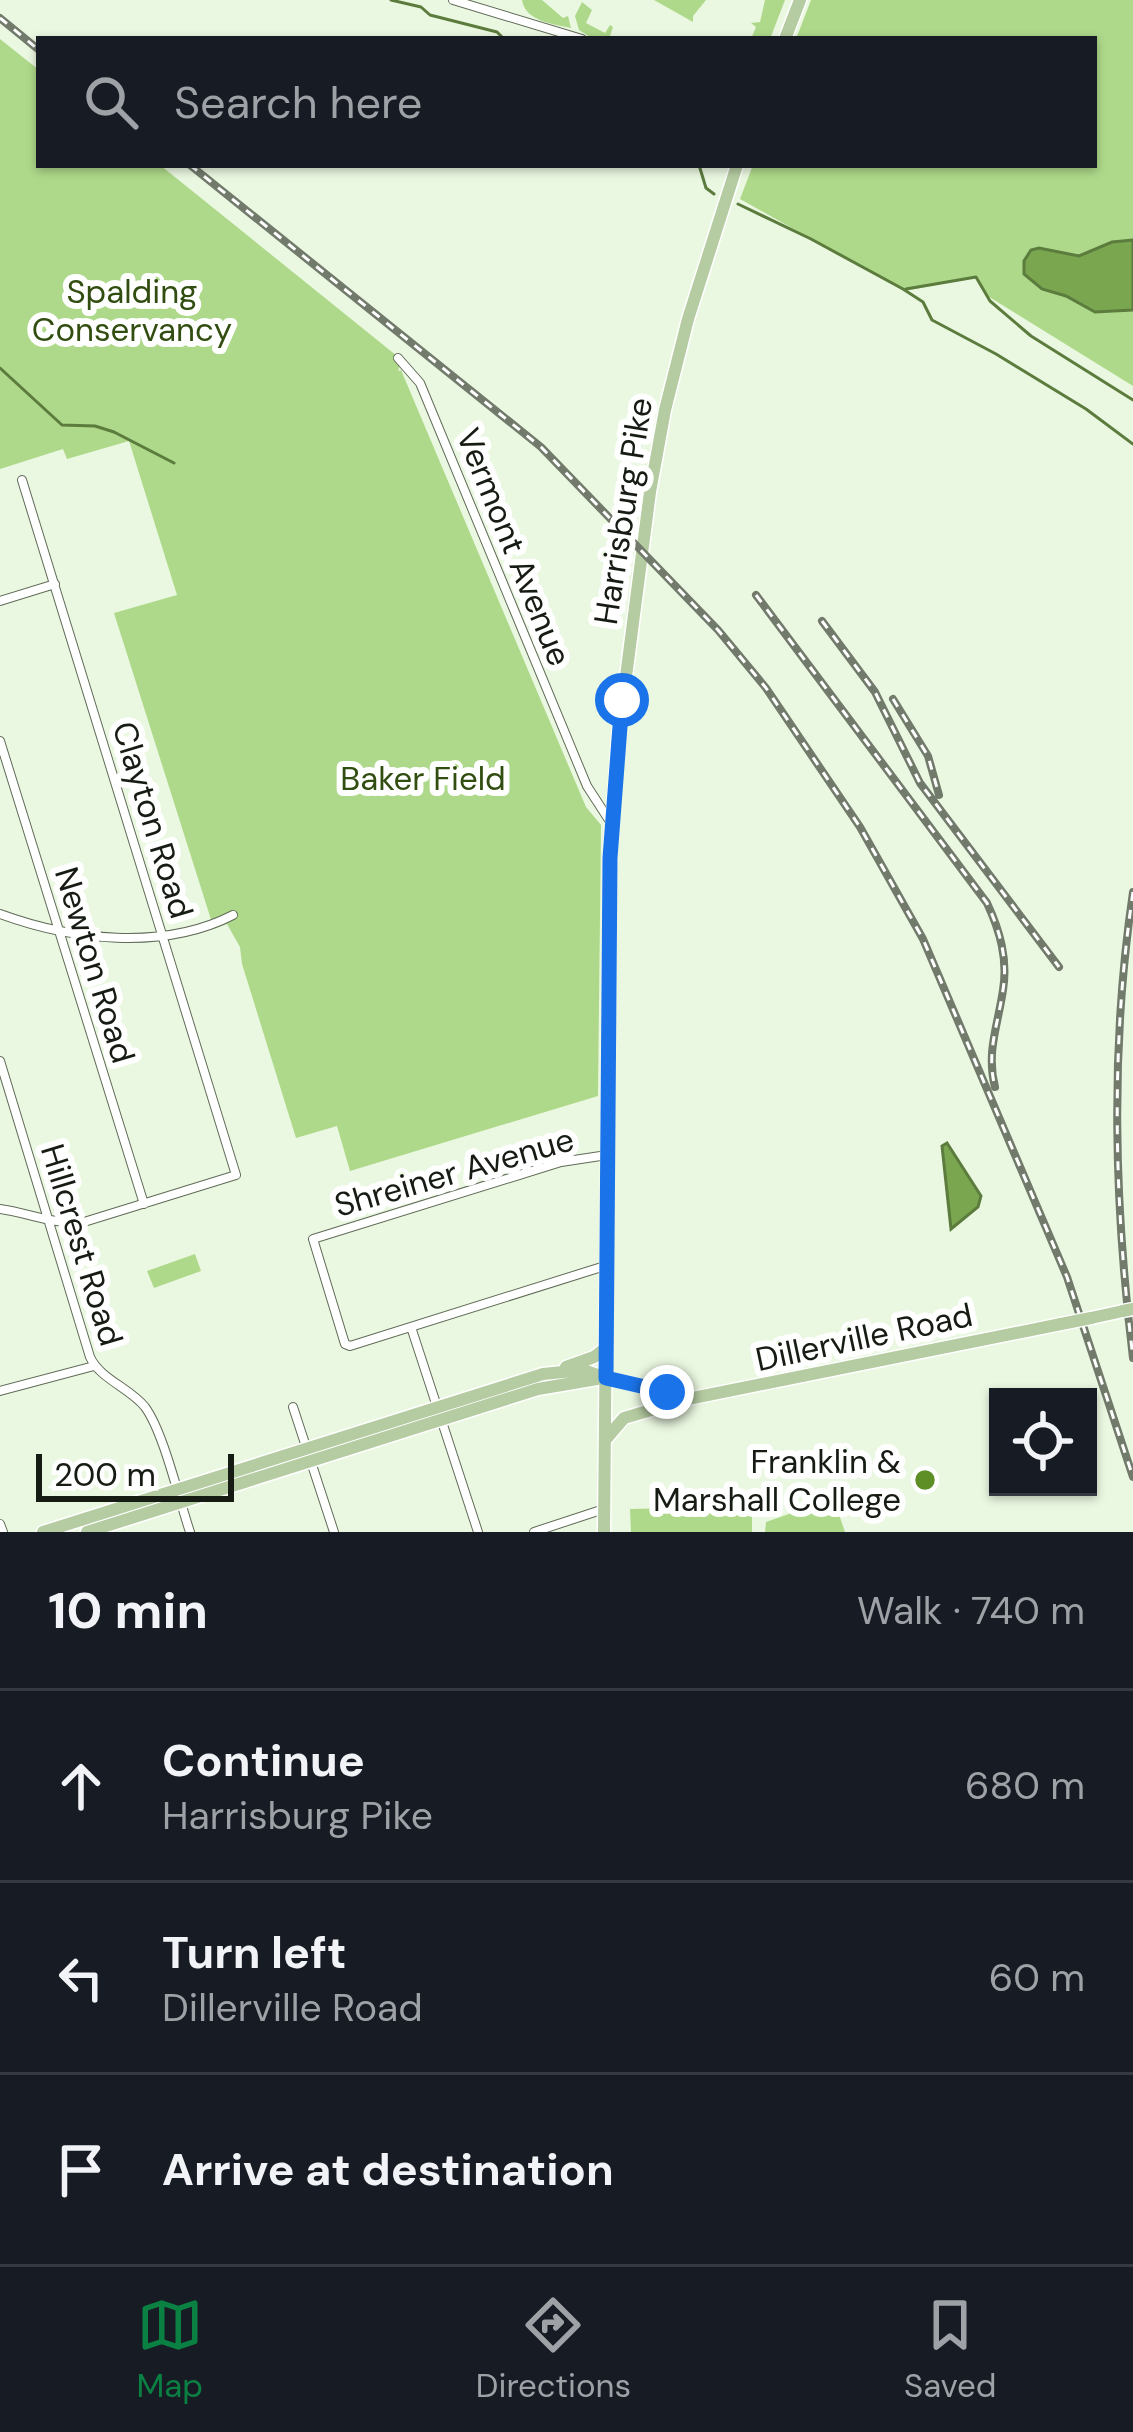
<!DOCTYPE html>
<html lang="en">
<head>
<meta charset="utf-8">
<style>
  :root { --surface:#171b24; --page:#20242c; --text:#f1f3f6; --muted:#9ea1a6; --line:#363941; --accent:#0b8043 }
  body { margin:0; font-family:"DM Sans",sans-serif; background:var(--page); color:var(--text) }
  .controls { position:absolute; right:36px; bottom:36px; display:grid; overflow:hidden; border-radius:0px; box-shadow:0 3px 9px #0004 }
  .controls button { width:108px; height:108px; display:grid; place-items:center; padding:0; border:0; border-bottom:3px solid var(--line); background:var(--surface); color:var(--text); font:60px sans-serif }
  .scale { position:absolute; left:36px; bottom:30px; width:198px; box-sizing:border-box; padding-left:12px; border:6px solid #161b13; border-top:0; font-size:33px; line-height:42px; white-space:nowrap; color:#161b13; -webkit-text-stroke:9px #fff; paint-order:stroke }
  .stop { position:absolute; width:36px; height:36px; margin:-27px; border:9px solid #1a73e8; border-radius:50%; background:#fff }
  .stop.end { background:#1a73e8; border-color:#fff; box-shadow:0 3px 12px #0008 }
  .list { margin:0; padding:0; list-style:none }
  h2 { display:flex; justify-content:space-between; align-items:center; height:156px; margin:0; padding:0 48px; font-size:51px }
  h2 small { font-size:39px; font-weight:400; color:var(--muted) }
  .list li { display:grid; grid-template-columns:78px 1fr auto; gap:36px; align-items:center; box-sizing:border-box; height:192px; padding:0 48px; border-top:3px solid var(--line) }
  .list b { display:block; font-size:45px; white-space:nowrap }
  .list p { margin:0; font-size:39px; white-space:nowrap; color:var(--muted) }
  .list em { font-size:39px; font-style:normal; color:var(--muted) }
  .icon { flex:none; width:66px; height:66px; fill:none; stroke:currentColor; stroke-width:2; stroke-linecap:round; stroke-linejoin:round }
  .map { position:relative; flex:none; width:1133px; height:1532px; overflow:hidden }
  .search { position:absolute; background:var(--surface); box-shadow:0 3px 9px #0004; left:36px; right:36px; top:36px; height:132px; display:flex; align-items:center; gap:30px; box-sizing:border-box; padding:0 42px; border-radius:0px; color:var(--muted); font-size:45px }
  .sheet { height:732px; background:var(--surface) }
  nav { display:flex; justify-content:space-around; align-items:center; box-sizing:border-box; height:168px; border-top:3px solid var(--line); background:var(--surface); font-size:33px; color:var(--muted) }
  nav a { display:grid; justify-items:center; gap:6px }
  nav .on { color:var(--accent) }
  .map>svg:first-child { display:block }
  .green { fill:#aed98a }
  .water { fill:#7aa650; stroke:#5c7c3e; stroke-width:3 }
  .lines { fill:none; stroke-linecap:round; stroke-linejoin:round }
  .stream { stroke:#5c7c3e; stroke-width:3 }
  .minor-casing { stroke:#606b58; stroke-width:10 }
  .primary-casing { stroke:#fff; stroke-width:15 }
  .minor { stroke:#fff; stroke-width:8 }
  .primary { stroke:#b5cba1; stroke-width:12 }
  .rail-casing { stroke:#717a6b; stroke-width:8 }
  .rail { stroke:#fff; stroke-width:3; stroke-dasharray:9; stroke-linecap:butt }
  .primary-bridge-casing { stroke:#fff; stroke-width:15; stroke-linecap:butt }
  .primary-bridge { stroke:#b5cba1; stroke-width:12 }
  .route { stroke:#1a73e8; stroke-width:15 }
  .poi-dot { fill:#5e8f26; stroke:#fff; stroke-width:4.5 }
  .labels { text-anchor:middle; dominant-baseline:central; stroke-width:12; stroke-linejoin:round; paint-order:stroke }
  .park-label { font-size:33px; fill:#314d10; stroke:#fff }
  .street-label { font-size:33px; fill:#161b13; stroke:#fff }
  .poi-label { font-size:33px; fill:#161b13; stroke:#fff; text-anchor:end }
</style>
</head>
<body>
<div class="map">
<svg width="1133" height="1532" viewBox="0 0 1133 1532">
  <rect width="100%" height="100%" fill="#ebf8e1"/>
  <path class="green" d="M522 0H542L563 18 568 16 571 28C553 24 525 21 522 0Z
    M654 0H706L693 16V22Z
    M765 0H785L770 39H751L756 27 751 23 760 22Z
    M811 0H1133V386L986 295 975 278 904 291 740 199 753 165H1094V39H796Z
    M582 2 592 10 586 23 605 33 610 25 613 27 609 39H593L579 30 575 16Z
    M0 39 39 70V165H160L402 360 398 371 401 370 586 807 601 825 598 1096 350 1171 337 1126 296 1138 242 964 240 947 227 924 214 929 114 613 177 595 129 441 67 459 63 449 0 469Z
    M195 1254 201 1271 154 1288 147 1271Z
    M829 1500 835 1503 845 1532H765L766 1522Z
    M752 1506V1532H631L630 1509Z"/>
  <path class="water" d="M1133 240V310L1095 312 1066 296 1042 289 1024 274V261L1031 250 1039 248 1079 256 1112 242Z
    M947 1143 981 1196 978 1207 951 1229 942 1146Z"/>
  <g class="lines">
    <path class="stream" d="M391 0 421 7 430 15 497 32 503 38 525 39
      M699 165 706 188 714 194
      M738 204 811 239 903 289 923 302 932 320 996 354 1086 409 1133 444
      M906 289 976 277 990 301 1031 336 1133 400
      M0 368 62 425 95 426 114 432 174 463"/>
    <g class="minor-casing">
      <path id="minor" d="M453 0 582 39
        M398 358 420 383 587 786 611 823
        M0 601 55 584
        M0 741 144 1204
        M0 914C71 940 163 951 233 915
        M0 1061 90 1357C100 1379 130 1388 145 1407 164 1433 179 1500 190 1532
        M607 1155 561 1162 313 1239 345 1344 350 1346 608 1265
        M0 1209C29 1213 55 1225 84 1222L236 1175 22 480
        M411 1327 478 1532
        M0 1391 94 1366
        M293 1407 334 1532
        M0 1524 3 1532
        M534 1532 604 1509"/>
    </g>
    <g class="primary-casing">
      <path id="primary" d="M785 39 800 0
        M1091 1318 1123 1311
        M566 1367 594 1357 607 1347
        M606 1439 624 1418 692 1398
        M43 1532 543 1374 583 1370 606 1378 693 1398 1061 1324
        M87 1532 538 1389 597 1379
        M604 1532 610 858 618 738 650 492 665 410 688 319 737 165"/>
    </g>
    <use href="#minor" class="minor"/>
    <use href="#primary" class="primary"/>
    <g class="rail-casing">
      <path id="rail" d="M0 18 39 50
        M190 165 541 447 718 630 766 688 860 827 923 939 1067 1277 1133 1477
        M756 595 987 903C1000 931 1008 959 1003 990 998 1025 986 1052 995 1087
        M822 621 875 692 920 783 1059 967
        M893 699 928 756 939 795
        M1133 892C1110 1048 1114 1201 1133 1358"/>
    </g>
    <use href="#rail" class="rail"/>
    <g class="primary-bridge-casing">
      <path id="primary-bridge" d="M1123 1311 1133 1309
        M1061 1324 1091 1318"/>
    </g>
    <use href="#primary-bridge" class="primary-bridge"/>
  </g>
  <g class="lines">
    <path class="route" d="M622 700 610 858 606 1378 667 1392"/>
  </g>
  <circle class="poi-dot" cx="925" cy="1480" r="12"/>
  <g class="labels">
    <g class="park-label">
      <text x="132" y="291">Spalding<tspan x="132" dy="38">Conservancy</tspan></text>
      <text x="423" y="778">Baker Field</text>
    </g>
    <g class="street-label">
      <text transform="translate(623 511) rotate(-81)">Harrisburg Pike</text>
      <text transform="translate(514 547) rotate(68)">Vermont Avenue</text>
      <text transform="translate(153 820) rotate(73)">Clayton Road</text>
      <text transform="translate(95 965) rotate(73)">Newton Road</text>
      <text transform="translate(454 1172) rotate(-16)">Shreiner Avenue</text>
      <text transform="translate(82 1245) rotate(73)">Hillcrest Road</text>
      <text transform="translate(864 1337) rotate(-12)">Dillerville Road</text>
    </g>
    <g class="poi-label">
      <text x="901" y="1461">Franklin &amp;<tspan x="901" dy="38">Marshall College</tspan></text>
    </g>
  </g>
</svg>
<div class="controls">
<button><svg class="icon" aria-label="locate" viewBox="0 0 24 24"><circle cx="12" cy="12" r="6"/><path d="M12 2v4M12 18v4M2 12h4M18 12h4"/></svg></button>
</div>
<div class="scale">200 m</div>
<div class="stop" style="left:622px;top:700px"></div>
<div class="stop end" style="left:667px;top:1392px"></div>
<div class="search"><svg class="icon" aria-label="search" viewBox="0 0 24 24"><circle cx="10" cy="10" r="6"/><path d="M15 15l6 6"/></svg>Search here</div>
</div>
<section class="sheet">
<h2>10 min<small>Walk · 740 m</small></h2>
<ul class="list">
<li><svg class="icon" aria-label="ahead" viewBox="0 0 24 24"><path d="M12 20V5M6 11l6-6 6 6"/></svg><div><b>Continue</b><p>Harrisburg Pike</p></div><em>680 m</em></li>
<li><svg class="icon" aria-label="left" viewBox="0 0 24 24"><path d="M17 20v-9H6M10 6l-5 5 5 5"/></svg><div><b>Turn left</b><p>Dillerville Road</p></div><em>60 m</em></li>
<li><svg class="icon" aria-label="arrive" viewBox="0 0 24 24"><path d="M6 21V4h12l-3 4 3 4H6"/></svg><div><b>Arrive at destination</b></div></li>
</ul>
</section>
<nav>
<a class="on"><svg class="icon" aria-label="map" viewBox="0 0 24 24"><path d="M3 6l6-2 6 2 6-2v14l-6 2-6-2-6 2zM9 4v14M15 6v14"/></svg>Map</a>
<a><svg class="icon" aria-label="directions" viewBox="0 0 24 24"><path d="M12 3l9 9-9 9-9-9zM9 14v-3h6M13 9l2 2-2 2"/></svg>Directions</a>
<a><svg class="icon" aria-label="saved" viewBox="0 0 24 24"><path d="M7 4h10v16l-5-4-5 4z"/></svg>Saved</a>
</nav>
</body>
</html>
